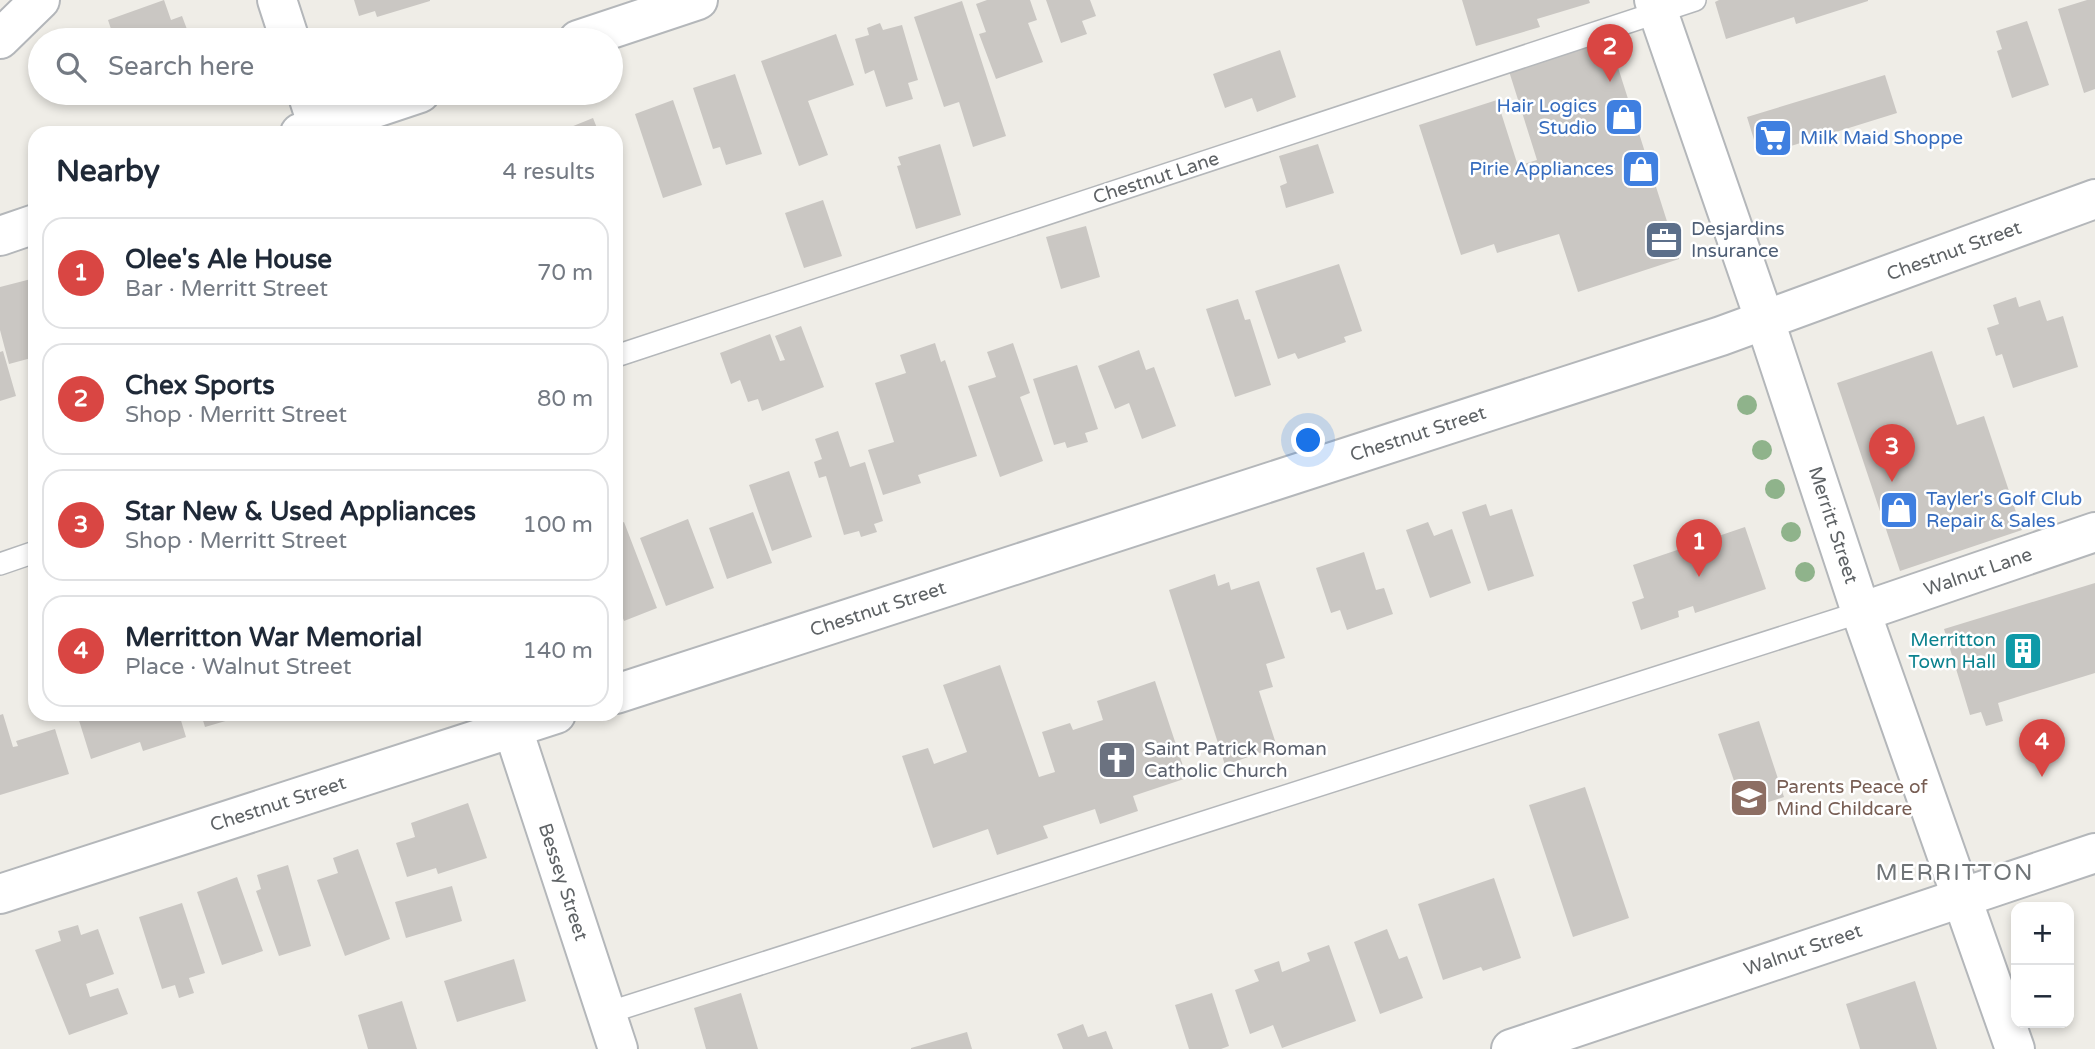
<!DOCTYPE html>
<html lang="en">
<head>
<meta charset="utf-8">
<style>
  :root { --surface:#fff; --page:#f2f2f3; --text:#1f2937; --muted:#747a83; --line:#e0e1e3; --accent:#d94643 }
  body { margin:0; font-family:"Varela Round",sans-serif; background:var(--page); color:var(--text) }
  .controls { position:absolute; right:21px; bottom:21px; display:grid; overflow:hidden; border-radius:14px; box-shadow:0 4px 10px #0003 }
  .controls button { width:63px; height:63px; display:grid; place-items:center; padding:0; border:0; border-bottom:2px solid var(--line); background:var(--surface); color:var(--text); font:35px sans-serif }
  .you { position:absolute; left:1309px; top:441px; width:24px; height:24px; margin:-18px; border:5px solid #fff; border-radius:50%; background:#1a73e8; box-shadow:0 0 0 10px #1a73e833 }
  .badge { display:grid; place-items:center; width:46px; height:46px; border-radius:50%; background:var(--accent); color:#fff; font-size:23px; font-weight:700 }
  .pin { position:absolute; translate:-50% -58px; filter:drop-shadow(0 2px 4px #0008) }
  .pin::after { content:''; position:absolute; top:37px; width:24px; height:21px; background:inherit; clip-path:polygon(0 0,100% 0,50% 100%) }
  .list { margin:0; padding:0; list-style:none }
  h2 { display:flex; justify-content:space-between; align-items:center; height:91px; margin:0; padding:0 28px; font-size:30px }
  h2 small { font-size:23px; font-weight:400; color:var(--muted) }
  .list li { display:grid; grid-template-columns:46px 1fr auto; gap:21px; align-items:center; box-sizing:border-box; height:112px; margin:0 14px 14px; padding:0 14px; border:2px solid var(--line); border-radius:21px }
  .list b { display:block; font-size:26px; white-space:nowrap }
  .list p { margin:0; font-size:23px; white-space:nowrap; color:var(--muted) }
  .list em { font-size:23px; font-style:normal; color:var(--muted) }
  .icon { flex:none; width:38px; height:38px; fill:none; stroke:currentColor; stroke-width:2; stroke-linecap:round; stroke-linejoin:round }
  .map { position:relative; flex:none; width:2095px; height:1049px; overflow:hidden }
  .search { position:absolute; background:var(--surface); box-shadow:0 4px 10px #0003; left:28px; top:28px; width:595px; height:77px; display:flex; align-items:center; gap:18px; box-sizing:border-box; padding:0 24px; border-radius:38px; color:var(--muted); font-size:26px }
  .panel { position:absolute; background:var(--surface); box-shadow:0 4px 10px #0003; left:28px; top:126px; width:595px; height:595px; border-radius:21px }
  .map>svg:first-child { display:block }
  .building { fill:#cac7c3 }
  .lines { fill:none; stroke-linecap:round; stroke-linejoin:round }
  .service-casing { stroke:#b4b7ba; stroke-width:24 }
  .minor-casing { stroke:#b4b7ba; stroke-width:42 }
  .tertiary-casing { stroke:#b4b7ba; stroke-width:42 }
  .secondary-casing { stroke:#b3b6ba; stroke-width:42 }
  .service { stroke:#fff; stroke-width:21 }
  .minor { stroke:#fff; stroke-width:38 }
  .tertiary { stroke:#fff; stroke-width:38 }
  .secondary { stroke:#fff; stroke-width:38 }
  .tree { fill:#8fb38b }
  .labels { text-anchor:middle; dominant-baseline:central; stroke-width:5; stroke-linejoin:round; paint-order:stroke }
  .shop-label { font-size:19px; fill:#366cbe; stroke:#fff; text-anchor:end }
  .street-label { font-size:19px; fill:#5e6265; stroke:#fff }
  .service-label { font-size:19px; fill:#4e5e75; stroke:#fff; text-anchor:start }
  .culture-label { font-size:19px; fill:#0d838f; stroke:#fff; text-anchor:end }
  .worship-label { font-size:19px; fill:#5b616d; stroke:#fff; text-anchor:start }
  .education-label { font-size:19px; fill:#785e54; stroke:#fff; text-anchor:start }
  .quarter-label { font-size:23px; letter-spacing:2px; fill:#6f7477; stroke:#fff }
</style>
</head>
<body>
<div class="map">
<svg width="2095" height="1049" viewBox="0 0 2095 1049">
  <rect width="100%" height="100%" fill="#efede7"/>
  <path class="building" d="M164 0 171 20 182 16 191 40H98L113 35 108 20Z
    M354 0H430V1L377 17 375 11 359 16Z
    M987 0H1030L1037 20 1028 23 1043 62 996 79 979 34 986 32 976 4Z
    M1046 0H1090L1096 16 1082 21 1087 34 1061 43Z
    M1462 0H1589L1590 3 1537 19 1540 27 1476 46Z
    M1719 0H1868V1L1796 24 1794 17 1726 39 1715 2Z
    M2087 0H2095V89L2084 93 2058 9Z
    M962 1 1006 136 973 147 959 102 944 107 914 17Z
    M2027 21 2049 85 2012 98 1997 51 2002 49 1996 31Z
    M880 23 883 30 902 25 918 80 908 83 913 99 886 107 874 70 865 74 855 39 869 35 867 28Z
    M836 34 854 85 808 101 828 155 799 166 761 61Z
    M1608 36 1679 259 1578 292 1559 234 1497 253 1494 244 1461 255 1419 125 1497 100 1518 166 1537 160 1508 68Z
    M1280 50 1296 97 1257 112 1252 98 1225 108 1213 74Z
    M735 74 762 154 726 165 720 147 713 149 693 88Z
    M1885 75 1897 113 1759 156 1747 117Z
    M673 100 702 185 663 198 635 114Z
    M593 118 599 133H556Z
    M940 144 961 215 916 229 897 166 901 165 898 157Z
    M1318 144 1334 193 1286 208 1280 186 1287 183 1279 156Z
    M823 200 842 256 804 268 785 213Z
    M1086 226 1100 277 1061 289 1046 237Z
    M1339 264 1362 331 1344 337 1346 342 1298 359 1295 353 1278 359 1255 291Z
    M35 278V357L9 364 0 330V287Z
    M2016 297 2019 307 2040 300 2047 321 2063 316 2078 367 2013 388 2002 354 1996 356 1987 328 1999 324 1993 305Z
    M1238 299 1245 320 1250 319 1271 385 1235 397 1206 309Z
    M801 326 824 387 762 411 758 399 748 402 740 380 731 384 720 353 770 334 780 361 785 360 775 336Z
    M935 343 941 362 945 360 977 456 918 475 921 483 883 495 868 450 894 442 875 383 906 373 900 355Z
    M1013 343 1030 393 1020 397 1043 461 1000 477 968 386 996 377 987 352Z
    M1139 350 1146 370 1154 367 1176 426 1142 439 1129 403 1115 409 1098 366Z
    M3 351 16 396 0 401V352Z
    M1932 351 1957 425 1984 416 2022 530 1900 571 1837 383Z
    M1077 365 1098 429 1085 433 1088 442 1067 448 1065 442 1054 445 1033 379Z
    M838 431 850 467 865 462 883 521 874 524 877 532 861 537 859 531 844 535 826 476 819 478 814 462 822 459 815 439Z
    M789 471 812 537 772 551 749 485Z
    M1486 504 1490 516 1512 509 1534 576 1488 591 1462 512Z
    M753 512 772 563 727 579 709 528Z
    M688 519 714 588 666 606 640 538Z
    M624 522 657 608 624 621 616 599V525Z
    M1428 522 1434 536 1452 529 1471 583 1430 598 1406 530Z
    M1745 527 1766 589 1695 613 1693 606 1678 611 1679 617 1641 630 1632 602 1644 598 1633 565Z
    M1364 552 1376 590 1384 588 1393 614 1347 630 1340 610 1331 613 1316 568Z
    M1215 574 1218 586 1229 582 1231 590 1259 581 1285 658 1266 664 1273 687 1259 691 1277 747 1225 765 1169 590Z
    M2095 583V673L1998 703 2003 721 1986 726 1981 712 1970 715 1944 629Z
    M1000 665 1039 777 1055 772 1042 732 1070 723 1073 730 1103 720 1097 701 1155 681 1187 778 1133 796 1138 811 1100 824 1095 809 1043 826 1048 838 997 855 988 829 933 848 902 756 928 748 934 764 967 752 943 685Z
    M3 714 13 747 18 746 16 741 55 729 69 774 0 795V715Z
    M77 714H179L186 737 143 751 140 742 91 759Z
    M201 714H246V715L205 727Z
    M1759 721 1784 797 1744 810 1718 734Z
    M1585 787 1629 918 1573 937 1529 805Z
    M468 803 487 858 438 874 436 868 407 877 396 843 415 837 411 823Z
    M358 849 390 939 345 956 317 880 338 873 333 858Z
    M288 865 311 946 279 956 256 891 261 889 257 875Z
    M237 877 263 951 222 965 197 892Z
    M1494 878 1521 958 1483 971 1481 967 1443 980 1418 904Z
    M452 886 462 921 406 938 395 902Z
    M182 903 205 973 189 978 194 993 179 998 175 985 162 989 139 917Z
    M78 925 81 935 98 929 114 974 86 984 90 997 118 988 128 1014 69 1035 35 950 61 941 58 931Z
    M1387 929 1399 959 1407 956 1423 998 1380 1014 1354 942Z
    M1329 945 1356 1021 1282 1048 1273 1025 1250 1034 1235 990 1259 981 1254 970 1279 961 1282 972 1310 961 1307 953Z
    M514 959 526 1001 457 1022 444 981Z
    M1915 981 1937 1049H1860L1846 1004Z
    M741 993 758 1049H706L694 1008Z
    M1212 993 1229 1046 1221 1049H1189L1175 1005Z
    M402 1001 417 1049H368L358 1015Z
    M1083 1024 1088 1037 1106 1031 1113 1049H1063L1057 1034Z
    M967 1032 972 1049H911V1048Z"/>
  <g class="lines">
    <g class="service-casing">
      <path id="service" d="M616 356 1695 0
        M0 564 35 552
        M607 1013 1861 612"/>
    </g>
    <g class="minor-casing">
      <path id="minor" d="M277 0 290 40
        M578 40 698 0
        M307 93 320 133
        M300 133 420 93
        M0 236 35 224
        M1861 612 2095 532
        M616 694 1721 336 2095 199
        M508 714 618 1049
        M0 894 556 714
        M1511 1049 2095 853"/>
    </g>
    <g class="tertiary-casing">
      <path id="tertiary" d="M1654 0 1765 321 1861 612 2015 1049"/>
    </g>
    <g class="secondary-casing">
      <path id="secondary" d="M0 39 40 0"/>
    </g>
    <use href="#service" class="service"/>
    <use href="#minor" class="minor"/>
    <use href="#tertiary" class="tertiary"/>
    <use href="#secondary" class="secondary"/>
  </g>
  <g class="tree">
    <circle cx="1747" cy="405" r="10"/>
    <circle cx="1762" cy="450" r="10"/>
    <circle cx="1775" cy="489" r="10"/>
    <circle cx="1791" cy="532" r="10"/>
    <circle cx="1805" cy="572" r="10"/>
  </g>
  <defs>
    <g id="shop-square" transform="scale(2.0125)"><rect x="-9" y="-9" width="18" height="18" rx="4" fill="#3f7fe0" stroke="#fff"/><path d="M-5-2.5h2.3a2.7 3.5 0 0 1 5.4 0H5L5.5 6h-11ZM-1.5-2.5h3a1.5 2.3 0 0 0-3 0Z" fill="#fff"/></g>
    <g id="supermarket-square" transform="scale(2.0125)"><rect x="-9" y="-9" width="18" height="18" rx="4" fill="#3f7fe0" stroke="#fff"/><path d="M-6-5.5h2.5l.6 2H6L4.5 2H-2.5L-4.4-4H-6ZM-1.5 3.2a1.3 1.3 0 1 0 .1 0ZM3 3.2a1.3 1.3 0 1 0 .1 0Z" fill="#fff"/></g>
    <g id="office-square" transform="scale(2.0125)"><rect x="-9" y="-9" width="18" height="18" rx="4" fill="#5c6f8a" stroke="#fff"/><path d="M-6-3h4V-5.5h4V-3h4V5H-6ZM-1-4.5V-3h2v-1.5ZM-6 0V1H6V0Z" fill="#fff"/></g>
    <g id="building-square" transform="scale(2.0125)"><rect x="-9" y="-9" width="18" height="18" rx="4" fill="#0f9aa8" stroke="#fff"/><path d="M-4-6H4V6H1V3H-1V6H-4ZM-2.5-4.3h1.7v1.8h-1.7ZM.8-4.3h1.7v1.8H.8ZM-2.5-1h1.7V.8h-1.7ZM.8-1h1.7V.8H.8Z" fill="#fff"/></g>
    <g id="church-square" transform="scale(2.0125)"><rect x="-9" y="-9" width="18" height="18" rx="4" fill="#6b7280" stroke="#fff"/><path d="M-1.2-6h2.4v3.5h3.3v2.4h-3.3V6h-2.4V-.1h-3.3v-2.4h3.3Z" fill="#fff"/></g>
    <g id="school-square" transform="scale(2.0125)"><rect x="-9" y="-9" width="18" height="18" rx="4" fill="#8d6e63" stroke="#fff"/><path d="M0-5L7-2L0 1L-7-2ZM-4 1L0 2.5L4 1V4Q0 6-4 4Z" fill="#fff"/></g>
  </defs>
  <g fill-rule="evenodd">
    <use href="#shop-square" x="1624" y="117"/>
    <use href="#supermarket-square" x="1773" y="138"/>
    <use href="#shop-square" x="1641" y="169"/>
    <use href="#office-square" x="1664" y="240"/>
    <use href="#shop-square" x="1899" y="510"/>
    <use href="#building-square" x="2023" y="651"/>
    <use href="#church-square" x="1117" y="760"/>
    <use href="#school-square" x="1749" y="798"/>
  </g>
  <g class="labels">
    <g class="shop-label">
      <text x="1597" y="106">Hair Logics<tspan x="1597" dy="22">Studio</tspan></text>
      <text x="1800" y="138" text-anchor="start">Milk Maid Shoppe</text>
      <text x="1614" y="169">Pirie Appliances</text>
      <text x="1926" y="499" text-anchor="start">Tayler's Golf Club<tspan x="1926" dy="22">Repair &amp; Sales</tspan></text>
    </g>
    <g class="street-label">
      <text transform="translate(1156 178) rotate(-18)">Chestnut Lane</text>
      <text transform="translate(1954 251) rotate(-20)">Chestnut Street</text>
      <text transform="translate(1418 434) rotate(-18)">Chestnut Street</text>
      <text transform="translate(1833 525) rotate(72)">Merritt Street</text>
      <text transform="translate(1978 572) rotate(-19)">Walnut Lane</text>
      <text transform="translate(878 609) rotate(-18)">Chestnut Street</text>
      <text transform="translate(278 804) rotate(-18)">Chestnut Street</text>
      <text transform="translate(563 882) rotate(72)">Bessey Street</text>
      <text transform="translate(1803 950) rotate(-19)">Walnut Street</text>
    </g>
    <g class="service-label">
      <text x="1691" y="229">Desjardins<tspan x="1691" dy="22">Insurance</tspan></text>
    </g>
    <g class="culture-label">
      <text x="1996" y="640">Merritton<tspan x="1996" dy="22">Town Hall</tspan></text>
    </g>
    <g class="worship-label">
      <text x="1144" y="749">Saint Patrick Roman<tspan x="1144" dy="22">Catholic Church</tspan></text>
    </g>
    <g class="education-label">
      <text x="1776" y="787">Parents Peace of<tspan x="1776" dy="22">Mind Childcare</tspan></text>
    </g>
    <g class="quarter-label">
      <text x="1955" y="873">MERRITTON</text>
    </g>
  </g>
</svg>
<div class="controls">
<button>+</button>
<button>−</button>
</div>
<div class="you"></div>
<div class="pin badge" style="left:1699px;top:577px">1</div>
<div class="pin badge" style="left:1610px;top:82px">2</div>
<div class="pin badge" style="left:1892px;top:482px">3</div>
<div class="pin badge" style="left:2042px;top:777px">4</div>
<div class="search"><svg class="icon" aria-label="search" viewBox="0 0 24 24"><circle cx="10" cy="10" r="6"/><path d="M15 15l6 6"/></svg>Search here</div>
<section class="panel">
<h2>Nearby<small>4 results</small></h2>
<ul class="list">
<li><span class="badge">1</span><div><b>Olee's Ale House</b><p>Bar · Merritt Street</p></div><em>70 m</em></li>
<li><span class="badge">2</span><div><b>Chex Sports</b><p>Shop · Merritt Street</p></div><em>80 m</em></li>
<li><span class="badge">3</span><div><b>Star New &amp; Used Appliances</b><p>Shop · Merritt Street</p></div><em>100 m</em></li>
<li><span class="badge">4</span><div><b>Merritton War Memorial</b><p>Place · Walnut Street</p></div><em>140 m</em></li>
</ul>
</section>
</div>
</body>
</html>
